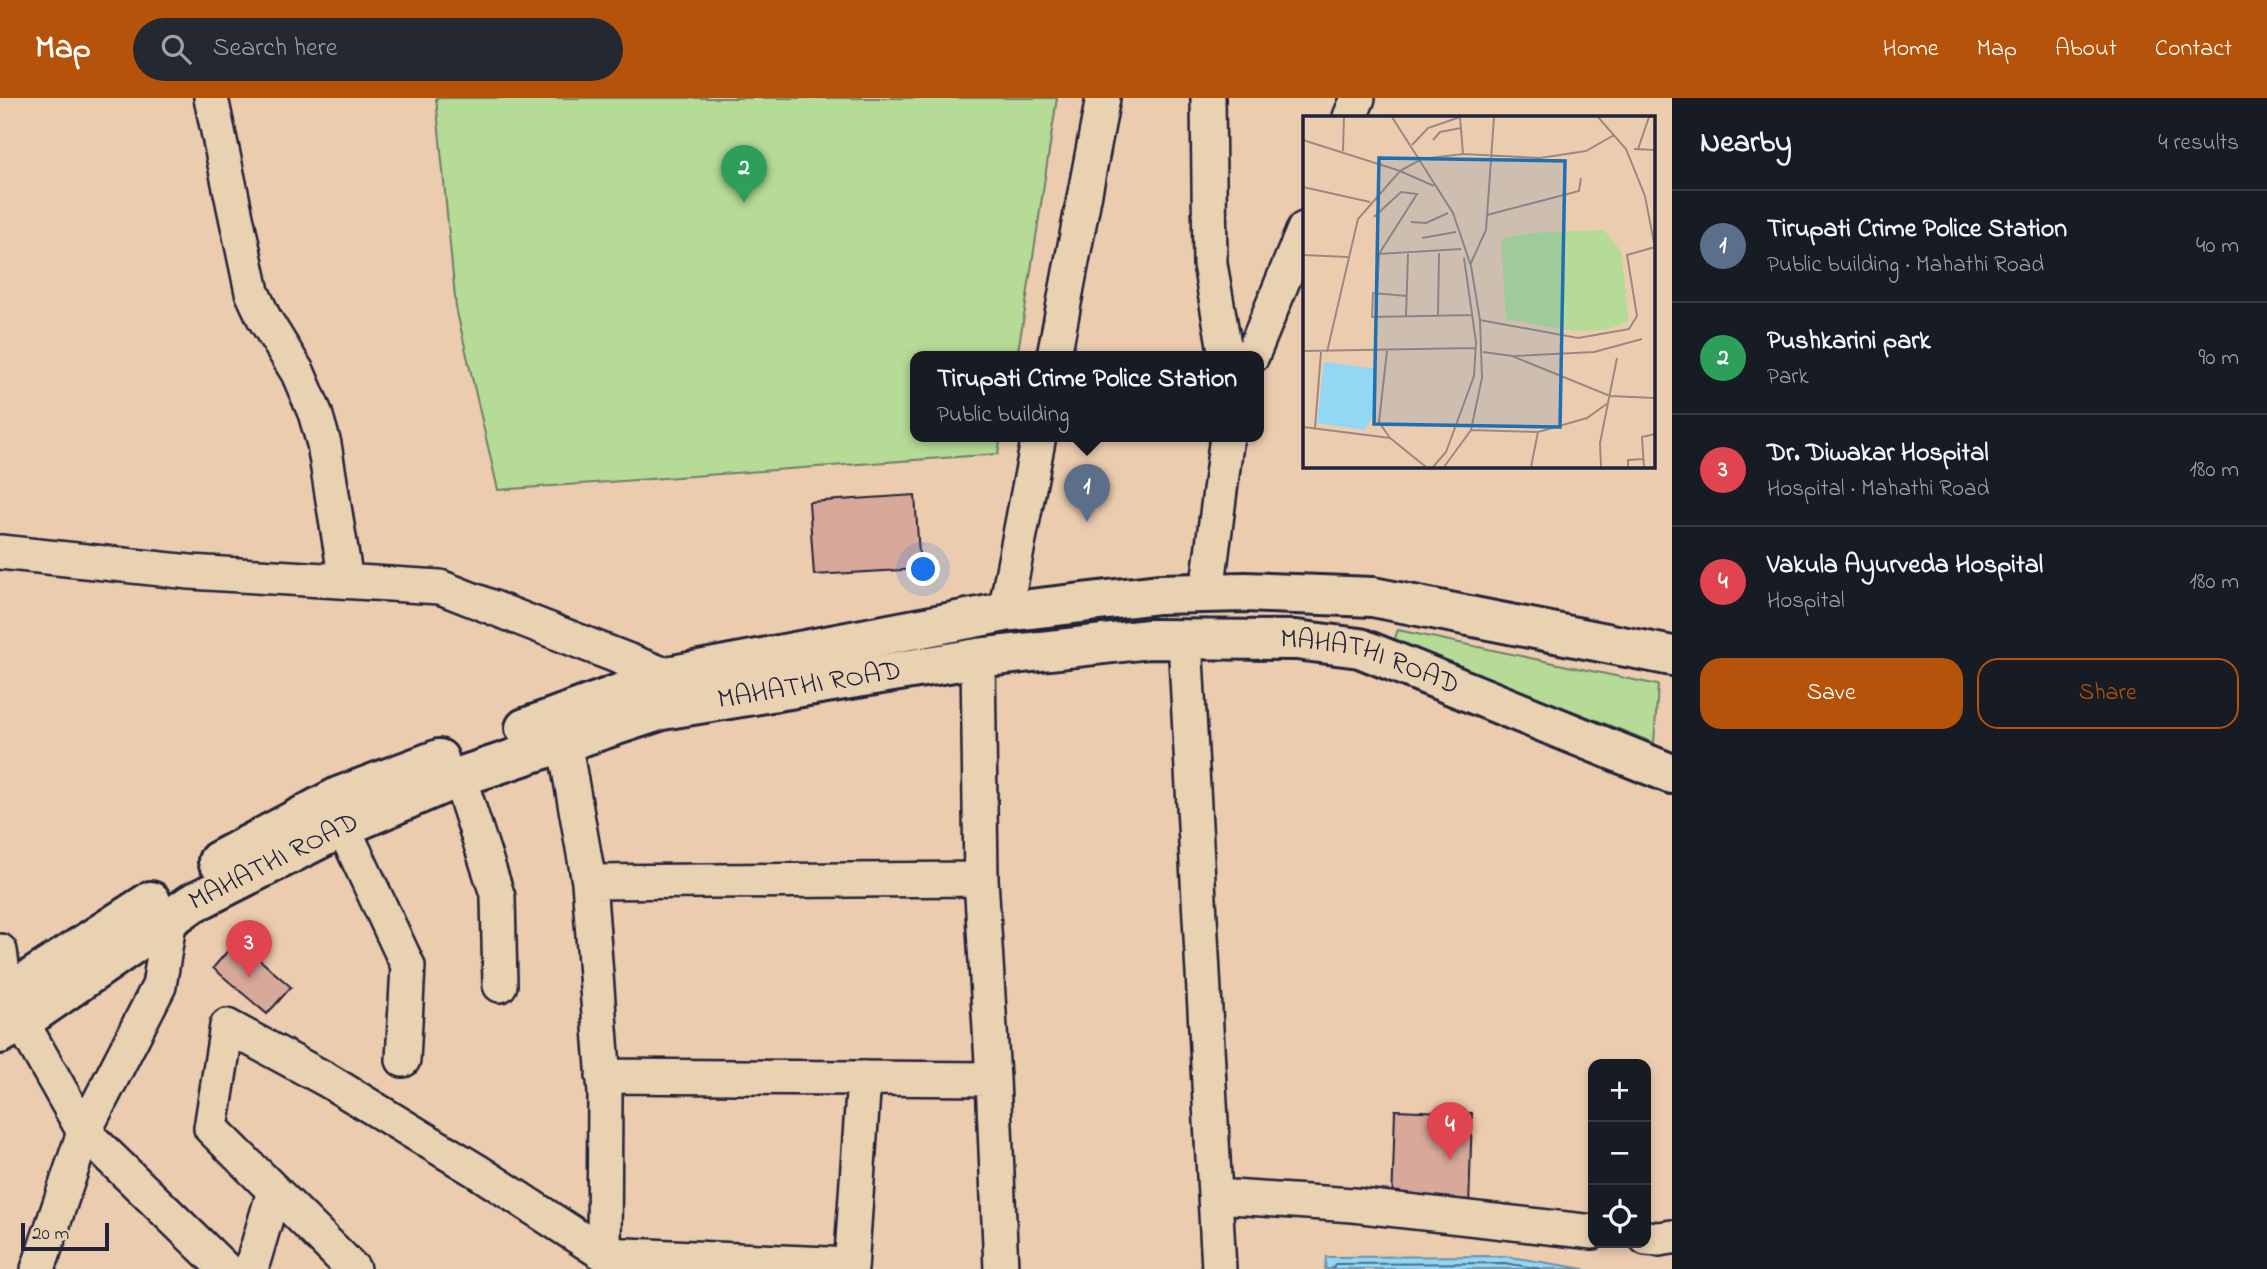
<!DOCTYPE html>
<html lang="en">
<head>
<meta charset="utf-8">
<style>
  :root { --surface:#171b24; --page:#242831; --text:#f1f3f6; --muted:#9ea1a6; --line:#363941; --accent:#b45309 }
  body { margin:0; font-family:"Indie Flower",sans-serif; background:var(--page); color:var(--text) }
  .controls { position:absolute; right:21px; bottom:21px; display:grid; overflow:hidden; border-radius:14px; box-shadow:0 4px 10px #0003 }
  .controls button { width:63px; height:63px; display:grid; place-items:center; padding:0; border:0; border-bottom:2px solid var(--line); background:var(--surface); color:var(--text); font:35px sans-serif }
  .scale { position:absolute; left:21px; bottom:18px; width:88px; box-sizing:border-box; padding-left:7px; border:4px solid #22223b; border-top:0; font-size:19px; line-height:24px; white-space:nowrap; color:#22223b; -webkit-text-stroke:5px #e8d2b1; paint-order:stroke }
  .you { position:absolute; left:924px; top:472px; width:24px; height:24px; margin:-18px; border:5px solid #fff; border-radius:50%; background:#1a73e8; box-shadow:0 0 0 10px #1a73e833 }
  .badge { display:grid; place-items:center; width:46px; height:46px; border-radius:50%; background:var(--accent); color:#fff; font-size:23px; font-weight:700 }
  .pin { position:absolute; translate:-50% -58px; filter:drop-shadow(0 2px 4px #0008) }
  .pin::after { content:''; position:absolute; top:37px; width:24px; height:21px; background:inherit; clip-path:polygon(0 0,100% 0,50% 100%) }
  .popup { position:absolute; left:910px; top:253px; width:354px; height:91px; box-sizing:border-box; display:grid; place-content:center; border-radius:14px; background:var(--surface); filter:drop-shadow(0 2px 5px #0005); font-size:23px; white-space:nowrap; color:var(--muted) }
  .popup b { font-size:26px; color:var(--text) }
  .popup::after { content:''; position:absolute; left:50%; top:100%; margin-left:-14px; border:14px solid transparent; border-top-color:var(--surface) }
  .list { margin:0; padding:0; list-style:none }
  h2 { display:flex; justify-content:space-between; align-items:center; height:91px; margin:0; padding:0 28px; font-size:30px }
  h2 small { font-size:23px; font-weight:400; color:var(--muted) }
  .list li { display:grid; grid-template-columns:46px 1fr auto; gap:21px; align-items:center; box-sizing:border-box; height:112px; padding:0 28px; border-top:2px solid var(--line) }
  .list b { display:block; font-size:26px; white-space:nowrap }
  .list p { margin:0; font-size:23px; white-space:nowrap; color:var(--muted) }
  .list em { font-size:23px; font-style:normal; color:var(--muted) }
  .actions { display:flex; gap:14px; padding:21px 28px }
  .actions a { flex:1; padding:16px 0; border:2px solid var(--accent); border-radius:21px; text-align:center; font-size:24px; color:var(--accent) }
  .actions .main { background:var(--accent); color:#fff }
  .icon { flex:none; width:38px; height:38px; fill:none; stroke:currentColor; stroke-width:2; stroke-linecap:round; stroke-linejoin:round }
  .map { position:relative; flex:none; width:1672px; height:1171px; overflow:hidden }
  header { display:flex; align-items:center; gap:42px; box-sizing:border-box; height:98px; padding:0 35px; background:var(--accent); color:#fff }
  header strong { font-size:33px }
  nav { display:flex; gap:38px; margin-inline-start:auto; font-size:24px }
  .search { width:490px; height:63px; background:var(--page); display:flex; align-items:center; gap:18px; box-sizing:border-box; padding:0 24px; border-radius:38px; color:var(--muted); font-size:26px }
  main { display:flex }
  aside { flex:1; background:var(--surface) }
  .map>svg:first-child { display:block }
  .green { fill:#b5db97; stroke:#6c7e69; stroke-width:2 }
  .water { fill:#92d8f4; stroke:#658faa; stroke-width:2 }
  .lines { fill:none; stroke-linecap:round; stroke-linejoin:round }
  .shore { stroke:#4f6b85; stroke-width:2 }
  .building { fill:#d8a99a; stroke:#22223b; stroke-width:2 }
  .street-casing { stroke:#22223b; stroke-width:38 }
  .secondary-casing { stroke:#22223b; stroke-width:44 }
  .street { stroke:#e8d2b1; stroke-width:33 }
  .secondary { stroke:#e8d2b1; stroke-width:38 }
  .labels { text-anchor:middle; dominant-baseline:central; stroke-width:6; stroke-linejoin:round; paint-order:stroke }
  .street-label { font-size:28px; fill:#22223b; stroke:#e8d2b1 }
  .inset-road { fill:none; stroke:#9b8881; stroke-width:2 }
  .view { fill:#1f6fb2; fill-opacity:0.15; stroke:#1f6fb2; stroke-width:3.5 }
  .inset-edge { fill:none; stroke:#22223b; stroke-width:3.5 }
</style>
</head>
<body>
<header>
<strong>Map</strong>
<div class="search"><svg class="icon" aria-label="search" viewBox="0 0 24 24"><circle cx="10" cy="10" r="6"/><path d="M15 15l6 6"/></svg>Search here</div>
<nav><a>Home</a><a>Map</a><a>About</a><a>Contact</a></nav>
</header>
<main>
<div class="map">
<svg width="1672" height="1171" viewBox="0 0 1672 1171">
  <rect width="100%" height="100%" fill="#ecccaf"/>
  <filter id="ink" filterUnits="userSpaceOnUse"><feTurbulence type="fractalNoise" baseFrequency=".0143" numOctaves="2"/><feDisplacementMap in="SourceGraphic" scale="14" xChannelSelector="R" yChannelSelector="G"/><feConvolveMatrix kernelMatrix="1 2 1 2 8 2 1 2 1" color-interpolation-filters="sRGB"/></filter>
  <g filter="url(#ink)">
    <path class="green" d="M436 0H1057L1025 212 1017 258H916V338H1001L998 356 498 392 456 210Z
      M1161 509 1162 526 1053 532 1052 529 1053 526Z
      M1398 532 1658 587 1654 645 1394 543Z"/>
    <path class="water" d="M1505 1158 1584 1171H1325L1326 1159Z"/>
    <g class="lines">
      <path class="shore" d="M1332 1171 1335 1166 1504 1165 1542 1171"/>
    </g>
    <path class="building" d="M915 397 920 471 814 477 809 404Z
      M237 842 291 889 267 916 213 870Z
      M1395 1012 1472 1015 1469 1110 1392 1107Z"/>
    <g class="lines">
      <g class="street-casing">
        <path id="street" d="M211 0 252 194 264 220 298 275 315 315 324 346 346 483
          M1208 0 1210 166 1226 258
          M1350 19 1358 0
          M1054 258 1103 0
          M1252 258 1304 131
          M0 454 190 474 440 489 668 578 665 593
          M1207 494 1227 338
          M1005 514 1039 338
          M1185 542 1219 1171
          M978 560 981 781 993 981 1001 1171
          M459 679 498 799 500 887
          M343 729 408 868 403 962
          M589 784 981 781
          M170 820 159 888 84 1034 225 1171
          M0 853 6 896 84 1034 38 1171
          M603 978 993 981
          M1216 1098 1353 1107 1593 1134
          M1646 1140 1659 1141 1672 1139
          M604 1156 851 1167
          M251 1171 274 1093
          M353 1171 211 1030 227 928 327 982 477 1073 604 1156 605 996 589 784 564 643
          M851 1171 864 980"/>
      </g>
      <g class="secondary-casing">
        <g id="secondary">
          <path d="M525 630 668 578 1005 514 1159 496 1245 494 1373 499 1672 558"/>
          <path d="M218 763 340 698 439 661"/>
          <path d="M0 901 151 803"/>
          <path id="s1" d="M0 936 21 924 191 806 343 729 459 679 662 612 978 560 1149 541 1296 542 1360 550 1672 676"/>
        </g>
      </g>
      <use href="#street" class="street"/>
      <use href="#secondary" class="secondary"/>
    </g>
  </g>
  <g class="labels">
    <g class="street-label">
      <text stroke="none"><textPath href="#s1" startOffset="1458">MAHATHI ROAD</textPath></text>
      <text stroke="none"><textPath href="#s1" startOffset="891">MAHATHI ROAD</textPath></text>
      <text stroke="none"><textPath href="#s1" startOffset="324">MAHATHI ROAD</textPath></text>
    </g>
  </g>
  <g transform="translate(1303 18)">
    <rect width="352" height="352" fill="#ecccaf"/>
    <path d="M301 114 318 135 326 205 303 214 270 215 203 203 198 123 227 117Z" fill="#b5db97"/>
    <path d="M21 246 74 253 70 299 62 314 14 307Z" fill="#92d8f4"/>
    <path class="inset-road" d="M89 1 150 97 168 150 177 204 179 262 168 314 141 351M157 1 160 38M295 1 323 33 342 80 352 132M0 24 97 55 119 43 160 38 237 42 283 35 311 19M130 24 137 16 158 12M109 29 125 12 157 1M331 33 352 34M335 33 346 1M40 35 41 1M0 71 67 86M184 99 276 75 278 62M71 101 98 76 114 78 76 138 158 133M108 106 123 107 145 97M119 122 153 116M0 139 45 141M167 149 183 114 191 1M74 177 76 138M104 180 70 177 69 201 170 199M135 199 136 137M103 200 105 138M177 204 275 222 326 213 334 200 324 139 352 131M0 235 172 232M84 235 76 306 87 322M24 236 55 103 97 55 131 70M180 236 209 240 307 280 352 282M211 240 291 236 339 223M0 311 87 322 123 351M12 312 18 236M168 314 235 316M130 351 143 336 171 260 173 226 161 142M228 351 235 316 284 302 305 287M298 351 297 327 314 242M325 351V344L341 343M341 351 339 321 352 318"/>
    <path class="view" d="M76 42 262 45 257 311 71 308Z"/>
    <rect width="352" height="352" class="inset-edge"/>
  </g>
</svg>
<div class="controls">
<button>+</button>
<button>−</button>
<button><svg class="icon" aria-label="locate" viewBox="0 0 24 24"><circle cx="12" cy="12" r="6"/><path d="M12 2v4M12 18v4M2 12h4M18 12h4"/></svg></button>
</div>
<div class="scale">20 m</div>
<div class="you"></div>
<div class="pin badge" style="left:1087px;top:424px;background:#5c6f8a">1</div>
<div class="popup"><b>Tirupati Crime Police Station</b>Public building</div>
<div class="pin badge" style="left:744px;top:105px;background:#2e9e5b">2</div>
<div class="pin badge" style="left:249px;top:880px;background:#e0444e">3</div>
<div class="pin badge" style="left:1450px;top:1062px;background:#e0444e">4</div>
</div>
<aside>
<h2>Nearby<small>4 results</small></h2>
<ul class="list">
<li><span class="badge" style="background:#5c6f8a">1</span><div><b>Tirupati Crime Police Station</b><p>Public building · Mahathi Road</p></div><em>40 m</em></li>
<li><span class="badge" style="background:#2e9e5b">2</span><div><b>Pushkarini park</b><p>Park</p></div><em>90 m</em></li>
<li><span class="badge" style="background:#e0444e">3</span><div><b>Dr. Diwakar Hospital</b><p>Hospital · Mahathi Road</p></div><em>180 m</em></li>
<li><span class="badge" style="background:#e0444e">4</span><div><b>Vakula Ayurveda Hospital</b><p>Hospital</p></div><em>180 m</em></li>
</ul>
<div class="actions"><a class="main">Save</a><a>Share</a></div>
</aside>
</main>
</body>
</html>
